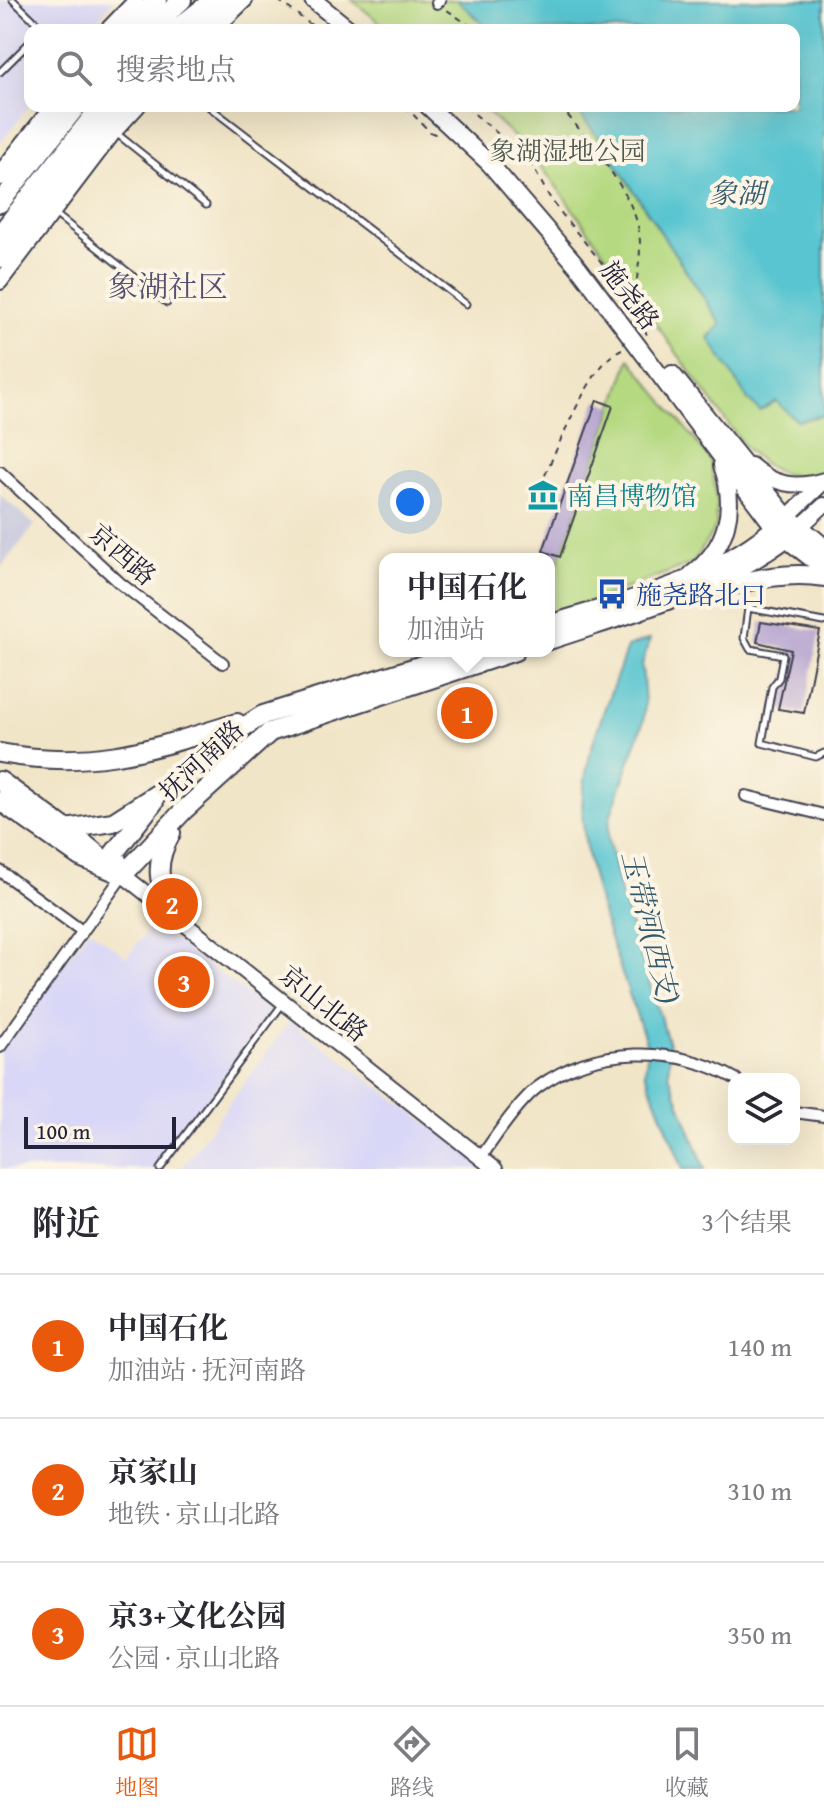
<!DOCTYPE html>
<html lang="zh">
<head>
<meta charset="utf-8">
<style>
  :root { --surface:#fff; --page:#f2f2f3; --text:#2b2b33; --muted:#7c7c81; --line:#e1e1e2; --accent:#ea580c }
  body { margin:0; font-family:"Gentium Book Plus","Noto Serif SC",serif; background:var(--page); color:var(--text) }
  .controls { position:absolute; right:24px; bottom:24px; display:grid; overflow:hidden; border-radius:16px; box-shadow:0 8px 32px #0002 }
  .controls button { width:72px; height:72px; display:grid; place-items:center; padding:0; border:0; border-bottom:2px solid var(--line); background:var(--surface); color:var(--text); font:40px sans-serif }
  .scale { position:absolute; left:24px; bottom:20px; width:152px; box-sizing:border-box; padding-left:8px; border:4px solid #22223b; border-top:0; font-size:22px; line-height:28px; white-space:nowrap; color:#22223b; -webkit-text-stroke:6px #fcf5e5; paint-order:stroke }
  .you { position:absolute; left:410px; top:502px; width:28px; height:28px; margin:-20px; border:6px solid #fff; border-radius:50%; background:#1a73e8; box-shadow:0 0 0 12px #1a73e833 }
  .badge { display:grid; place-items:center; width:52px; height:52px; border-radius:50%; background:var(--accent); color:#fff; font-size:26px; font-weight:700 }
  .pin { position:absolute; translate:-50% -50%; border:4px solid #fff; box-shadow:0 2px 8px #0006 }
  .popup { position:absolute; left:379px; top:553px; width:176px; height:104px; box-sizing:border-box; display:grid; place-content:center; border-radius:16px; background:var(--surface); filter:drop-shadow(0 2px 6px #0005); font-size:26px; white-space:nowrap; color:var(--muted) }
  .popup b { font-size:30px; color:var(--text) }
  .popup::after { content:''; position:absolute; left:50%; top:100%; margin-left:-16px; border:16px solid transparent; border-top-color:var(--surface) }
  .list { margin:0; padding:0; list-style:none }
  h2 { display:flex; justify-content:space-between; align-items:center; height:104px; margin:0; padding:0 32px; font-size:34px }
  h2 small { font-size:26px; font-weight:400; color:var(--muted) }
  .list li { display:grid; grid-template-columns:52px 1fr auto; gap:24px; align-items:center; box-sizing:border-box; height:144px; padding:0 32px; border-top:2px solid var(--line) }
  .list b { display:block; font-size:30px; white-space:nowrap }
  .list p { margin:0; font-size:26px; white-space:nowrap; color:var(--muted) }
  .list em { font-size:26px; font-style:normal; color:var(--muted) }
  .icon { flex:none; width:44px; height:44px; fill:none; stroke:currentColor; stroke-width:2; stroke-linecap:round; stroke-linejoin:round }
  .map { position:relative; flex:none; width:824px; height:1169px; overflow:hidden }
  .search { position:absolute; background:var(--surface); box-shadow:0 8px 32px #0002; left:24px; right:24px; top:24px; height:88px; display:flex; align-items:center; gap:20px; box-sizing:border-box; padding:0 28px; border-radius:16px; color:var(--muted); font-size:30px }
  .sheet { height:536px; background:var(--surface) }
  nav { display:flex; justify-content:space-around; align-items:center; box-sizing:border-box; height:112px; border-top:2px solid var(--line); background:var(--surface); font-size:22px; color:var(--muted) }
  nav a { display:grid; justify-items:center; gap:4px }
  nav .on { color:var(--accent) }
  .map>svg:first-child { display:block }
  .built { fill:#d9d7f7 }
  .industrial { fill:#c0c2dd }
  .green { fill:#b5d981; stroke:#6c7e5e; stroke-width:2 }
  .water { fill:#58c5d0; stroke:#3d7486; stroke-width:2 }
  .building { fill:#b5a4d0 }
  .lines { fill:none; stroke-linecap:round; stroke-linejoin:round }
  .lane-casing { stroke:#413f50; stroke-width:9 }
  .street-casing { stroke:#413f50; stroke-width:14 }
  .secondary-casing { stroke:#413f50; stroke-width:18 }
  .primary-casing { stroke:#413f50; stroke-width:20 }
  .highway-casing { stroke:#413f50; stroke-width:22 }
  .path { stroke:#413f50; stroke-width:2; stroke-dasharray:6 6; stroke-linecap:butt }
  .lane { stroke:#fff; stroke-width:5 }
  .street { stroke:#fff; stroke-width:10 }
  .secondary { stroke:#fff; stroke-width:14 }
  .primary { stroke:#fff; stroke-width:16 }
  .highway { stroke:#fff; stroke-width:18 }
  .labels { text-anchor:middle; dominant-baseline:central; stroke-width:8; stroke-linejoin:round; paint-order:stroke }
  .park-label { font-size:26px; fill:#4e5950; stroke:#fcf5e5 }
  .street-label { font-size:26px; fill:#22223b; stroke:#fcf5e5 }
  .culture-label { font-size:26px; fill:#0d838f; stroke:#fcf5e5; text-anchor:start }
  .transit-label { font-size:26px; fill:#164399; stroke:#fcf5e5; text-anchor:start }
  .water-label { font-size:28px; font-style:italic; fill:#355b6f; stroke:#fcf5e5 }
  .quarter-label { font-size:30px; fill:#55506f; stroke:#fcf5e5 }
</style>
</head>
<body>
<div class="map">
<svg width="824" height="1169" viewBox="0 0 824 1169">
  <rect width="100%" height="100%" fill="#fcf5e5"/>
  <filter id="ink" filterUnits="userSpaceOnUse"><feTurbulence type="fractalNoise" baseFrequency=".0125" numOctaves="2"/><feDisplacementMap in="SourceGraphic" scale="16" xChannelSelector="R" yChannelSelector="G"/><feConvolveMatrix kernelMatrix="1 2 1 2 8 2 1 2 1" color-interpolation-filters="sRGB"/></filter>
  <filter id="wash" filterUnits="userSpaceOnUse"><feTurbulence type="fractalNoise" baseFrequency=".006" numOctaves="4" result="noise"/><feDisplacementMap in="SourceGraphic" scale="32" xChannelSelector="R" yChannelSelector="G"/><feGaussianBlur stdDeviation="1.8" result="paint"/><feColorMatrix in="noise" values="0 0 0 0 0 0 0 0 0 0 0 0 0 0 0 0 0 1.4 0 .05"/><feComposite in="paint" operator="in"/></filter>
  <g filter="url(#wash)">
    <rect width="100%" height="100%" fill="#f1e5c7"/>
    <path class="built" d="M0 0H113L89 30H30V105L0 143Z
      M152 924 272 1012 156 1169H0V1051L89 929 127 957Z
      M290 1021 489 1169H181Z"/>
    <path class="industrial" d="M0 495 35 525 0 568Z"/>
    <path class="green" d="M352 0H457L490 30H389Z
      M481 106H574L601 141 721 324 709 338 797 421 824 415 823 472C789 482 769 471 745 447L551 179 527 149Z
      M630 359 710 459 717 500 716 526 693 563 549 617V588Z"/>
    <path class="water" d="M457 0H824V415L797 421 776 401 760 411 748 400 709 338 721 324 601 141 574 106H794V30H490Z
      M650 639 642 665 645 703 643 723 610 817 608 838 621 895 669 1044V1075L705 1169H683L645 1072 648 1048C626 981 576 861 583 794 588 741 611 696 627 647Z"/>
    <g id="blocks">
      <path class="building" d="M597 400 613 406 560 557 543 551Z
        M761 622 820 631 804 713 778 709 791 650 757 642Z"/>
    </g>
  </g>
  <g filter="url(#ink)">
    <use href="#blocks" fill-opacity="0" stroke="#413f50" stroke-width="2"/>
    <g class="lines">
      <g class="lane-casing">
        <path id="lane" d="M13 0 44 30
          M0 72 30 42
          M208 106 466 304
          M116 133 206 205
          M55 214 167 303
          M824 622 748 608 744 638 750 649 783 655 779 678 772 687 762 743 816 757 824 753
          M160 1169 284 1002"/>
      </g>
      <g class="street-casing">
        <path id="street" d="M437 3 440 0
          M0 472 120 583 223 663
          M746 796 824 815
          M0 871 82 931
          M0 1047 123 875
          M794 1112 824 1116
          M480 1159C494 1138 519 1101 538 1087 595 1045 676 1045 736 1079"/>
      </g>
      <g class="secondary-casing">
        <path id="secondary" d="M107 30 136 0
          M214 30 245 0
          M0 282 114 132 138 106
          M751 465C774 485 795 489 824 480
          M787 517 824 482
          M798 529 824 505
          M123 875 495 1169"/>
      </g>
      <g class="primary-casing">
        <path id="primary" d="M313 0 350 30
          M428 106 490 164 579 268 775 528
          M672 374 787 517
          M691 575C728 547 737 508 722 465"/>
      </g>
      <g class="highway-casing">
        <path id="highway" d="M125 30 157 0
          M149 30 182 0
          M175 30 213 0
          M196 30 233 0
          M0 176 55 106
          M0 203 77 106
          M0 234 101 106
          M0 258 118 106
          M780 533 824 567
          M720 588C754 579 790 571 824 577
          M549 625C632 599 723 580 787 517L824 548
          M549 640C642 609 719 590 798 529
          M0 753C93 770 149 750 237 723
          M0 781 66 829 113 822 163 790 218 743 263 715 467 651
          M0 801 80 857 123 875 184 810 270 732 515 651
          M66 829 123 875 114 853 154 802
          M171 833C153 865 158 885 175 915"/>
      </g>
      <path class="path" d="M278 0 318 30
        M447 10 476 30
        M360 21 372 30
        M405 106 430 132 440 136
        M466 106C484 123 504 138 522 154 537 169 543 189 555 205 587 248 627 285 647 335
        M560 106C585 136 634 193 639 232 643 257 634 280 636 306
        M540 486C556 453 590 362 622 349"/>
      <use href="#lane" class="lane"/>
      <use href="#street" class="street"/>
      <use href="#secondary" class="secondary"/>
      <use href="#primary" class="primary"/>
      <use href="#highway" class="highway"/>
    </g>
  </g>
  <defs>
    <g id="museum-bare" transform="scale(2.4)"><path d="M0-6L6-3V-2H-6V-3ZM-5-1h2V3h-2ZM-1-1h2V3h-2ZM3-1h2V3H3ZM-6 4H6V6H-6Z" fill="#0f9aa8" stroke="#fcf5e5" stroke-width="2.5" paint-order="stroke"/></g>
    <g id="bus-bare" transform="scale(2.4)"><path d="M-5-6H5V4H4V6H2V4H-2V6H-4V4H-5ZM-3.5-4V0h7V-4ZM-3.5 1.2v1.5H-2V1.2ZM2 1.2v1.5H3.5V1.2Z" fill="#1a4fb4" stroke="#fcf5e5" stroke-width="2.5" paint-order="stroke"/></g>
  </defs>
  <g fill-rule="evenodd">
    <use href="#museum-bare" x="543" y="495"/>
    <use href="#bus-bare" x="612" y="594"/>
  </g>
  <g class="labels">
    <g class="park-label">
      <text x="568" y="150">象湖湿地公园</text>
    </g>
    <g class="street-label">
      <text transform="translate(630 295) rotate(53)">施尧路</text>
      <text transform="translate(123 554) rotate(41)">京西路</text>
      <text transform="translate(201 760) rotate(-43)">抚河南路</text>
      <text transform="translate(324 1003) rotate(39)">京山北路</text>
    </g>
    <g class="culture-label">
      <text x="567" y="495">南昌博物馆</text>
    </g>
    <g class="transit-label">
      <text x="636" y="594">施尧路北口</text>
    </g>
    <g class="water-label">
      <text x="737" y="192">象湖</text>
      <text transform="translate(651 927) rotate(76)">玉带河(西支)</text>
    </g>
    <g class="quarter-label">
      <text x="168" y="286">象湖社区</text>
    </g>
  </g>
</svg>
<div class="controls">
<button><svg class="icon" aria-label="layers" viewBox="0 0 24 24"><path d="M12 4l9 5-9 5-9-5zM3 14l9 5 9-5"/></svg></button>
</div>
<div class="scale">100 m</div>
<div class="you"></div>
<div class="pin badge" style="left:467px;top:713px">1</div>
<div class="popup"><b>中国石化</b>加油站</div>
<div class="pin badge" style="left:172px;top:904px">2</div>
<div class="pin badge" style="left:184px;top:982px">3</div>
<div class="search"><svg class="icon" aria-label="search" viewBox="0 0 24 24"><circle cx="10" cy="10" r="6"/><path d="M15 15l6 6"/></svg>搜索地点</div>
</div>
<section class="sheet">
<h2>附近<small>3个结果</small></h2>
<ul class="list">
<li><span class="badge">1</span><div><b>中国石化</b><p>加油站 · 抚河南路</p></div><em>140 m</em></li>
<li><span class="badge">2</span><div><b>京家山</b><p>地铁 · 京山北路</p></div><em>310 m</em></li>
<li><span class="badge">3</span><div><b>京3+文化公园</b><p>公园 · 京山北路</p></div><em>350 m</em></li>
</ul>
</section>
<nav>
<a class="on"><svg class="icon" aria-label="map" viewBox="0 0 24 24"><path d="M3 6l6-2 6 2 6-2v14l-6 2-6-2-6 2zM9 4v14M15 6v14"/></svg>地图</a>
<a><svg class="icon" aria-label="directions" viewBox="0 0 24 24"><path d="M12 3l9 9-9 9-9-9zM9 14v-3h6M13 9l2 2-2 2"/></svg>路线</a>
<a><svg class="icon" aria-label="saved" viewBox="0 0 24 24"><path d="M7 4h10v16l-5-4-5 4z"/></svg>收藏</a>
</nav>
</body>
</html>
